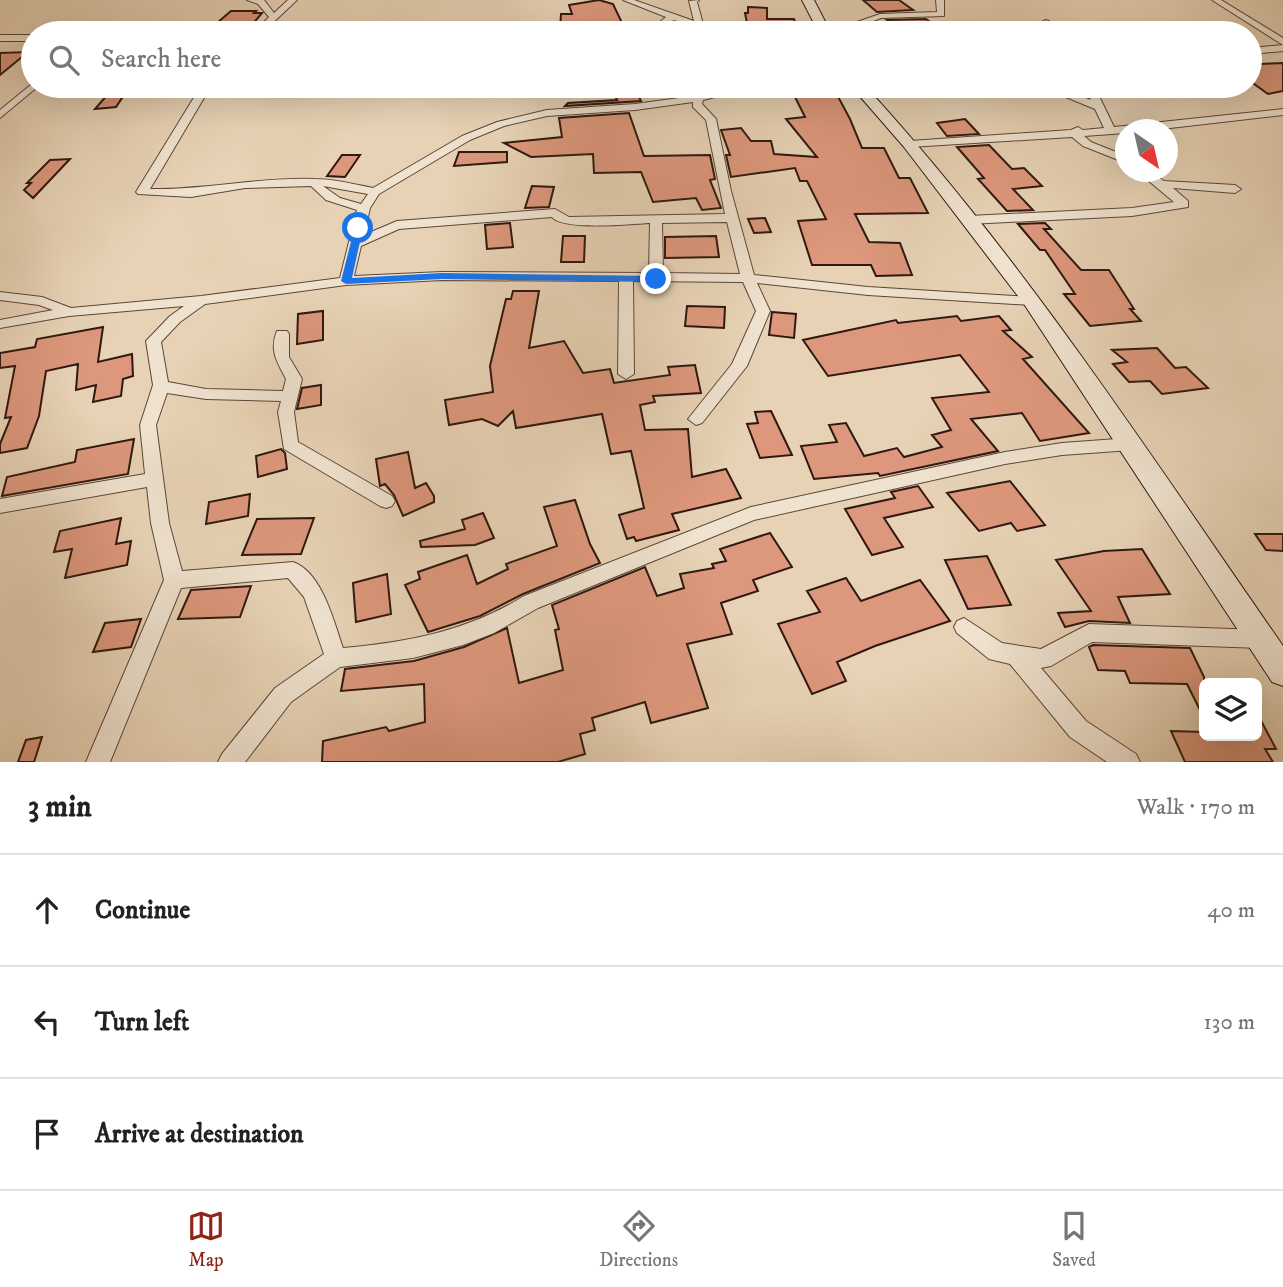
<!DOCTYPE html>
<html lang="en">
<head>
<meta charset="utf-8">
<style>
  :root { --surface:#fff; --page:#f6f6f6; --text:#222; --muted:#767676; --line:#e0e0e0; --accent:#8f2418 }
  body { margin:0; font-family:"IM FELL DW Pica",serif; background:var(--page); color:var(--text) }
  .controls { position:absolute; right:21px; bottom:21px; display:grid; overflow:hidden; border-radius:10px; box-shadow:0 7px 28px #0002 }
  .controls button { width:63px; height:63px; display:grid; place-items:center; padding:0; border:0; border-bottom:2px solid var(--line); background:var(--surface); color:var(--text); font:35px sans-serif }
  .compass { position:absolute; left:1115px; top:119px; width:63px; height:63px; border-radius:50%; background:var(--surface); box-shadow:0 7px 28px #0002; rotate:146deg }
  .stop { position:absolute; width:21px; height:21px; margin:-16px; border:5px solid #1a73e8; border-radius:50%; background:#fff }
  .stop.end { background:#1a73e8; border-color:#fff; box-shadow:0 2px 7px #0008 }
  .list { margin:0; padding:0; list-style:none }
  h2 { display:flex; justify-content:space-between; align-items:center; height:91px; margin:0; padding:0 28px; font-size:30px }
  h2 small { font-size:23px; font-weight:400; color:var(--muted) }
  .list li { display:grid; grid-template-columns:46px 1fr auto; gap:21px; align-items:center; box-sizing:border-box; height:112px; padding:0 28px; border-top:2px solid var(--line) }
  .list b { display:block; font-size:26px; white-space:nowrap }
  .list em { font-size:23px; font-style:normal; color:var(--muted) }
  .icon { flex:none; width:38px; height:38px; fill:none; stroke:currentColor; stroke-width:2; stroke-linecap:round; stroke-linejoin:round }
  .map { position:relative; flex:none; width:1283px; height:762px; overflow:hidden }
  .search { position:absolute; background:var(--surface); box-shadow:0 7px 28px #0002; left:21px; right:21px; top:21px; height:77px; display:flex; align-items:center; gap:18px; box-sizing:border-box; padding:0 24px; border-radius:38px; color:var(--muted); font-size:26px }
  .sheet { height:427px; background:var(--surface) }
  nav { display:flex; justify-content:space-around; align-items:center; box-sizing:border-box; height:98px; border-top:2px solid var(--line); background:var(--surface); font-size:19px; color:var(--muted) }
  nav a { display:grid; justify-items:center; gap:4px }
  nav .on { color:var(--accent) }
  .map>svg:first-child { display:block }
  .building { fill:#dd977c; stroke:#2e1810; stroke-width:2 }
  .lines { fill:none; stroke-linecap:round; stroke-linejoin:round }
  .street-casing { stroke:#5c4639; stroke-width:2 }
  .secondary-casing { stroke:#2e1810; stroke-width:2 }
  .street { fill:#efe2cf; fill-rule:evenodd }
  .secondary { fill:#efe2cf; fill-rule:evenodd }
  .route { fill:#1a73e8 }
</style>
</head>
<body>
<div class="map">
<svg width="1283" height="762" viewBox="0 0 1283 762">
  <rect width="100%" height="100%" fill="#e7d2b5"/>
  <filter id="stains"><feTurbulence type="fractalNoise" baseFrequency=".00286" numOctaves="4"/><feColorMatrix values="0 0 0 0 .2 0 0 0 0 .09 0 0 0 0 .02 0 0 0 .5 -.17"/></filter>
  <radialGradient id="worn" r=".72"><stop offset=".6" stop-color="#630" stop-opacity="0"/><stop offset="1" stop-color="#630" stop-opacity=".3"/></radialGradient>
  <path class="building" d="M599 0 613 4 624 27 560 29 561 14H572L569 5Z
    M863 0H899L913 10 877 12Z
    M748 7 767 8V19H794L799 33H749L745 13H748Z
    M231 11H256L254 13H262L251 26 210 29Z
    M926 19 945 33H902L887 20Z
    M28 52 0 75V53Z
    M1250 60 1259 64 1283 63V91L1268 94 1250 81Z
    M115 86H130L116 107 95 109Z
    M611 86H634L641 101 565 106 568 103 617 100Z
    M830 88 834 89 850 119 862 148H884L899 178H910L928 213 855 214 869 242 900 243 912 275 876 276 871 265H812L798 221 826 219 807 181H800L795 168 731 177 726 155H730L721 130 741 128 751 141H771L774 154 817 157 786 119 805 117 791 89Z
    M629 113 644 156 710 155 715 179 710 180 721 208 702 210 696 198 653 202 641 172 594 173 593 154 531 157 504 143 562 137 559 118Z
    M965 119 979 134 947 136 937 123Z
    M989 145 1012 169 1024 168 1042 186 1013 189 1033 210 1007 211 978 179 984 178 957 147Z
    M459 152H507V162L454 166Z
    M342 155H360L345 177 327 176Z
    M70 159 33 198 24 190 31 183H27L50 160Z
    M532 186 554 187 549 207 525 208Z
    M765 218 771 232 754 233 748 219Z
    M510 223 513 247 487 249 485 225Z
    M1045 223 1051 229H1044L1081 270H1109L1134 309H1130L1141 321 1090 326 1064 294H1075L1045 250H1040L1018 224Z
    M563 236H585L584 262H561Z
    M716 236 719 257 665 258V237Z
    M513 291H539L529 348 564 341 583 373 610 369 614 383 670 375 668 367 695 365 701 393 653 396 655 402 640 405 645 430 688 429 692 477 726 469 741 498 672 514 679 530 636 541 634 537 627 539 619 515 644 508 631 451 611 454 602 414 516 428 513 411 498 426 482 419 449 425 445 400 493 392 490 366 506 299H511Z
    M687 306 725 307 724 328 685 326Z
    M323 311V340L297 344 298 314Z
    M772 312 796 314 794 338 769 335Z
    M957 316 961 321 999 316 1011 330 1003 331 1032 357 1023 359 1089 433 1040 441 1022 413 971 419 998 451 880 476 878 473 814 479 801 446 837 442 829 425 846 423 864 456 897 448 904 457 942 447 932 435 951 430 932 398 989 392 960 355 828 376 803 340 896 320 898 323Z
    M103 327 98 362 132 354 133 376 123 379 121 396 93 402 96 385 76 390 78 364 46 371 39 416 27 448 0 453V444L11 417 5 418 15 366 0 368V353L35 347 37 339Z
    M1157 348 1175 368 1186 367 1208 388 1162 394 1150 381 1129 382 1113 364 1127 362 1112 350Z
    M321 385V405L297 409 302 388Z
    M771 411 792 455 760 458 747 424 758 423 755 412Z
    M134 439 128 474 2 496 7 477 75 462 77 450Z
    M281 449 285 453 287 469 258 477 256 456Z
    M408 452 415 488 426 483 434 496V502L403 516 394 495 385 484 380 486 376 459Z
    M1010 481 1045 525 1017 531 1011 523 979 531 947 493Z
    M918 486 933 507 884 518 903 547 872 555 845 509 895 498 891 492Z
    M250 494 248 516 206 524 209 502Z
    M575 500 590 544 600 563 523 594 480 616 428 632 405 585 420 579 418 572 467 555 477 584 508 569 506 564 557 546 544 507Z
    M483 513 494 538 475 545 421 547 420 541 465 529 462 520Z
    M121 518 116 544 131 541 127 565 65 578 72 549 54 552 60 531Z
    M314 518 301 554 242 555 257 519Z
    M770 533 792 567 753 580 758 591 721 603 732 634 687 644 708 708 651 723 645 702 592 718 595 730 580 734 585 754 558 762H322L323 741 386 727 389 731 425 722 424 684 341 691 345 669 414 661 464 647 507 628 519 683 563 670 555 630 559 629 552 605 645 567 657 596 684 588 680 574 714 568 712 564 726 561 720 549Z
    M1255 534H1283V551L1266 550Z
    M1142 549 1170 594 1118 597 1130 623 1089 621 1065 627 1058 613 1091 611 1056 560 1104 551Z
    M987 556 1011 605 968 609 945 560Z
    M387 574 391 614 356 622 353 583Z
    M846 578 861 601 920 580 950 621 875 646 837 662 846 681 812 694 778 624 820 612 807 591Z
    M251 586 240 617 178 619 191 590Z
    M141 619 131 647 93 652 105 623Z
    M1093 645 1190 648 1204 677V718L1187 684 1130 683 1125 671 1098 670 1089 647Z
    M1257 713 1276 749H1265L1273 762H1185L1171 731 1204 732V736H1257Z
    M42 737 34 762H18L26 740Z"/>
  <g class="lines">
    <g class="street-casing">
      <path id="street" d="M247 0H264L274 13 288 0H297L262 33H253L269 17 258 4Z
        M623 0H634L694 21 689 1 699 0 697 2 703 24 724 33 703 30 702 33H694L695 27 674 20 670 22 671 24 687 33C676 34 667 31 661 21L666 17Z
        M936 0H944V16L881 18 855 28 821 27 817 25 821 23H854L880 14 937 12Z
        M1212 0H1221L1283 38V45Z
        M1046 20 1071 31 1072 33H1062L1043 24 1042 22Z
        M0 35H33V41H0Z
        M1283 45V51L1250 54V48Z
        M33 83V86H38L36 88 0 118V110Z
        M201 86H211L150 189C205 190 259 177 314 179 334 179 354 184 373 188L462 136 497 122 547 110 635 104 694 96 695 86H705L704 94 743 86H760L703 100 702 104 716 119 731 191 754 275 868 287 1032 297 1039 301 1032 305 868 295 757 283 770 311 747 366 702 423 696 425 688 419 732 364 756 311 743 282 633 281 634 374 626 379 618 374 619 281 442 280 346 285 205 304 180 322 161 342 168 382 206 389 283 391 286 379C277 362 269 350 277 331H287L289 334V357L302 379 294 412 298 442 392 496 395 501 392 506 386 508 380 506 284 449 278 412 281 401 206 399 167 393 156 425 169 523 182 571 293 562C322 572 334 622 343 648 408 642 468 631 524 596L751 507 1005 452 1062 443 1131 438 1137 440 1140 444 1137 448 1131 450 1062 455 1005 464 754 520 538 608 494 633 463 645 413 658 340 667 291 702 245 762H218L222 754 275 688 324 654 304 597 288 578 181 588 110 762H86L164 580 151 523 147 487 0 513V499L145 474 140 425 153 385 146 341 170 316 184 306 69 316 0 328V320L53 310 39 305 0 300V292L42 297 71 308 201 296 340 278 357 210 326 200 311 186 245 188 191 197 138 194 136 192ZM693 102V107L706 120 725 214 569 217 555 209 397 221 364 235 370 208 379 194 470 140 504 126 547 116 635 110ZM323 186 368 194 361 204 340 198ZM552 217C563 231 630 224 650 223L649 273 442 272 354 276 361 246 399 229ZM727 222 740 274 663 273 662 223Z
        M832 86H850L866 91 861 94Z
        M1024 86H1039L1008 96 1003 93Z
        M1039 86H1052L1091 100 1089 96 1093 86H1103L1099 96 1114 127 1283 109V115L1153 130H1126V133L1084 136 1091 142 1126 156V163L1083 146 1072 137 910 147 905 144 910 141 1071 130 1078 127 1083 130 1104 128 1095 109Z
        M1138 172H1150L1164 181 1235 185 1241 189 1235 193 1173 188 1188 201V207L1132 216 969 224 963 220 969 216 1132 208 1174 202Z
        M964 618 1002 643 1041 649 1089 624 1261 630 1268 632 1272 639 1268 646 1261 648 1092 642 1051 666 1041 668 1086 721 1136 754 1140 762H1107L1070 737 1010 664 989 659 957 633 954 627 957 621Z"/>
    </g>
    <g class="secondary-casing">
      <path id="secondary" d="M802 0H814L831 33H819Z
        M851 86H865C1023 258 1150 455 1283 646V686L1272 682 1024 304 904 147Z"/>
    </g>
    <use href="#street" class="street"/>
    <use href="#secondary" class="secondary"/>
  </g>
  <path class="route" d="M355 226 363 228 352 278 442 273 656 276 661 279 656 282 442 279 346 284 341 281Z"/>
  <rect width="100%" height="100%" filter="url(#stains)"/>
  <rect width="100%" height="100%" fill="url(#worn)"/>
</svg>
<div class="controls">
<button><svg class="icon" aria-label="layers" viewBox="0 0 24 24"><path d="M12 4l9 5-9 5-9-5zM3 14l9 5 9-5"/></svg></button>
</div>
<svg class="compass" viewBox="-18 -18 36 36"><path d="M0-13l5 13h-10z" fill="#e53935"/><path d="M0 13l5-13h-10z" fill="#767676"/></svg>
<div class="stop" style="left:358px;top:228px"></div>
<div class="stop end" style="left:656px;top:279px"></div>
<div class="search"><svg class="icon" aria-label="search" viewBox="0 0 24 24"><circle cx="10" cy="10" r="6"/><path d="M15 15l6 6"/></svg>Search here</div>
</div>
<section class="sheet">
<h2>3 min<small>Walk · 170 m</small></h2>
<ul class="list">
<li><svg class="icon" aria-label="ahead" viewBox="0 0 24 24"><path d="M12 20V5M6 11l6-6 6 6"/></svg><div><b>Continue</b></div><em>40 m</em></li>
<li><svg class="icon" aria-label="left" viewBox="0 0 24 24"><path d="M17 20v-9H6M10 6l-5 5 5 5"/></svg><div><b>Turn left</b></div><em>130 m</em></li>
<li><svg class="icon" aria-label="arrive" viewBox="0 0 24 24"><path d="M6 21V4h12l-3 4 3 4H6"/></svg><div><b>Arrive at destination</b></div></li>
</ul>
</section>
<nav>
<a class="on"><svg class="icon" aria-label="map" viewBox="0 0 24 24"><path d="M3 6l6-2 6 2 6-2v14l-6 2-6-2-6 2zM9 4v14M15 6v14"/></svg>Map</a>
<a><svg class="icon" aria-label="directions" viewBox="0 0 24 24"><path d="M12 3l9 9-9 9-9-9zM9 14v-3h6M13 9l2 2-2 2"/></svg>Directions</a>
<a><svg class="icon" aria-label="saved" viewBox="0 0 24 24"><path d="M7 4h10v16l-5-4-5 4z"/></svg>Saved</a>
</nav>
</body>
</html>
